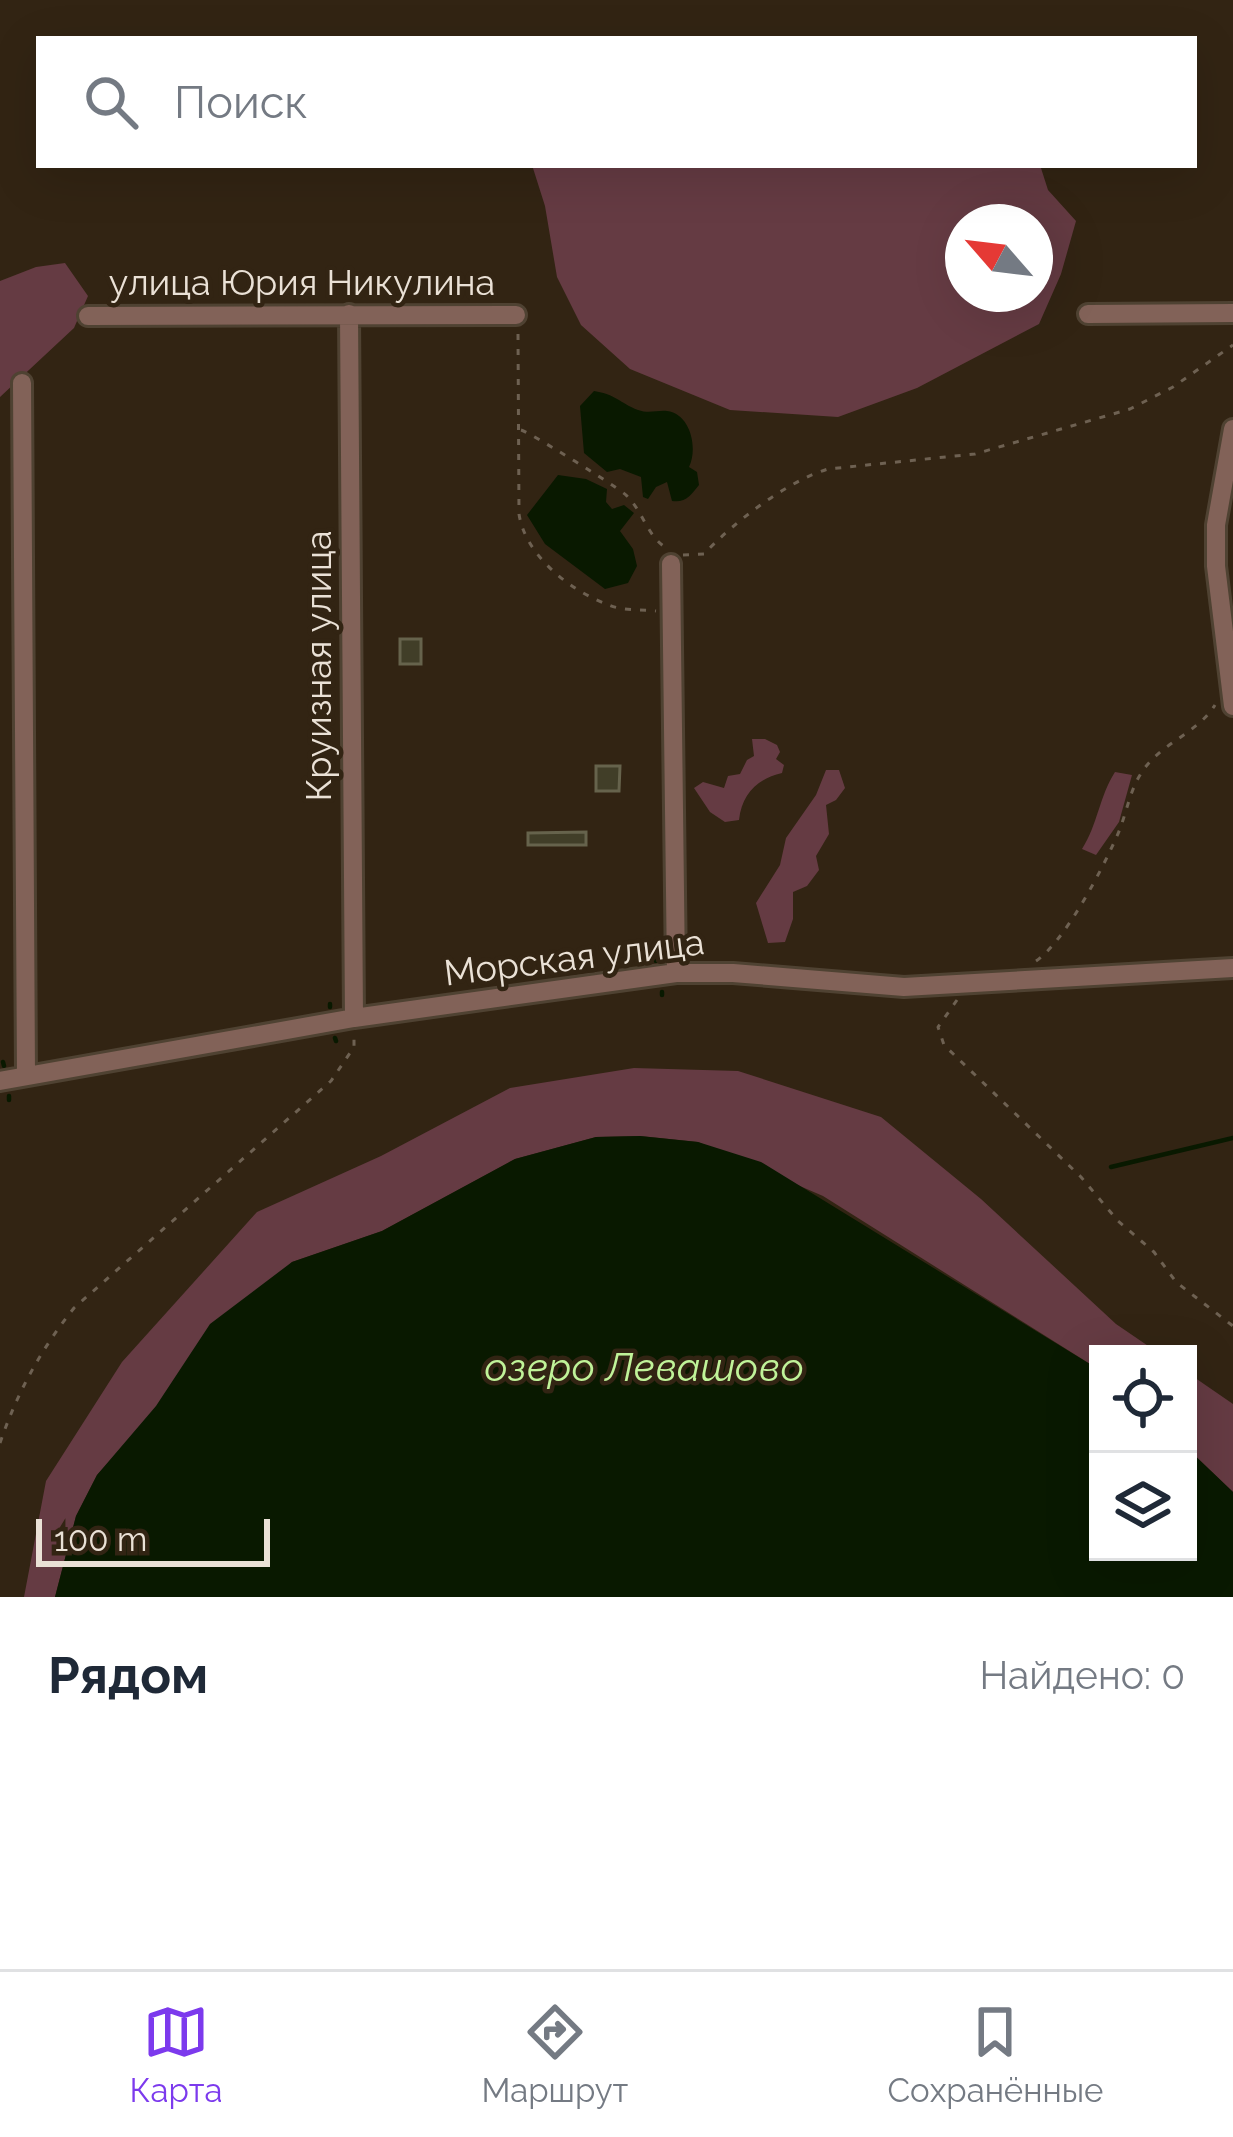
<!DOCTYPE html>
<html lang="ru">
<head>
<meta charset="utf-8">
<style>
  :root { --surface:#fff; --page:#f6f6f7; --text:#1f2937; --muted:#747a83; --line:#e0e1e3; --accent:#7c3aed }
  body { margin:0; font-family:Raleway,sans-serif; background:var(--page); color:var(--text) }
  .controls { position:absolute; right:36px; bottom:36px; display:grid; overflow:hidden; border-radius:0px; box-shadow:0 12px 48px #0002 }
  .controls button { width:108px; height:108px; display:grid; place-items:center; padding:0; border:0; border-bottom:3px solid var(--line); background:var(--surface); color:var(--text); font:60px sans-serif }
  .compass { position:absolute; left:945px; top:204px; width:108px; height:108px; border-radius:50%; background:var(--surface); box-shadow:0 12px 48px #0002; rotate:298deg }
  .scale { position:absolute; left:36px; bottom:30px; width:234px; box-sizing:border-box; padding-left:12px; border:6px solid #eae1d6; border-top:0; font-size:33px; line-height:42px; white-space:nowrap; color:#eae1d6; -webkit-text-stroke:9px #322413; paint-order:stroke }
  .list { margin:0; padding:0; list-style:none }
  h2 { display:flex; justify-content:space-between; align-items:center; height:156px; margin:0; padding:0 48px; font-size:51px }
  h2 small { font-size:39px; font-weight:400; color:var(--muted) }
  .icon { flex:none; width:66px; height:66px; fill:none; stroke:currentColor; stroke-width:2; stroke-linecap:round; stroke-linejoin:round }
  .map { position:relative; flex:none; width:1233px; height:1597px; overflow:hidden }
  .search { position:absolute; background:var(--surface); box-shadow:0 12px 48px #0002; left:36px; right:36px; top:36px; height:132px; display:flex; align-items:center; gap:30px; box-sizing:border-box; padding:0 42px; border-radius:0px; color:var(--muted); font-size:45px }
  .sheet { height:372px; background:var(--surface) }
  nav { display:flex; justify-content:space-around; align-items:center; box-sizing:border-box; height:168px; border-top:3px solid var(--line); background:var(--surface); font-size:33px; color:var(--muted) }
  nav a { display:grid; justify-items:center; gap:6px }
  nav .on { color:var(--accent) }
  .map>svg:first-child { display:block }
  .green { fill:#653b43; fill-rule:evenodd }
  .water { fill:#091900 }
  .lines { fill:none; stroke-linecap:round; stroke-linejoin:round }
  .stream { stroke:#091900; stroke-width:4.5 }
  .building { fill:#413e28; stroke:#66634c; stroke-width:3 }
  .minor-casing { stroke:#4f4232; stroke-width:24 }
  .path { stroke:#6e6152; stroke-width:3; stroke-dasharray:6 9; stroke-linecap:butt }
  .minor { stroke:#826258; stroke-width:18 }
  .labels { text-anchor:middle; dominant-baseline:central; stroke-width:9; stroke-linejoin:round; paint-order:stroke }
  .street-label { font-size:36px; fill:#eae1d6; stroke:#322413 }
  .water-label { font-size:39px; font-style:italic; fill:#c0f399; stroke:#322413 }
</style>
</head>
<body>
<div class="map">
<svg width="1233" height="1597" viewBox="0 0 1233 1597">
  <rect width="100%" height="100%" fill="#322413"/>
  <path class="green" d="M532 165H1040L1048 190 1076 221 1061 274 1039 324 917 388 838 417 730 410 630 369 581 325 557 277 545 206ZM963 222H1035V294H963Z
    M65 263 88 296 74 328 0 397V281L36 267Z
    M752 739H765L777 745 780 752 776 759 784 765 782 773C757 779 742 794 739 820L725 822 710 812 694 788 703 782 724 788 728 776 740 774 747 760 754 756Z
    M826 770H839L845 788 836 800 826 805 829 834 816 856 819 870 807 886 793 892V919L785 942 768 943 756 903 780 865 786 838 816 795Z
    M1115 772 1132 775 1119 822 1096 855 1082 849C1098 824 1099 797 1115 772Z
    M634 1068 738 1071 881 1117 981 1199 1116 1324 1160 1354H1098V1369L823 1196 698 1142 640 1136 596 1137 515 1159 382 1231 292 1262 97 1475 76 1516 55 1597H24L46 1481 122 1362 257 1212 381 1156 510 1088Z
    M1188 1373 1233 1404V1492L1188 1449Z"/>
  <path class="water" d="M594 391C615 394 620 403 638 410 649 414 657 410 667 411 691 414 698 449 689 467L697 472 699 485C691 495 686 503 672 501L667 482 656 487 648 499 643 497 641 477 620 469 607 472 584 453 580 406Z
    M558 475 586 479 607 489 606 502 612 509 624 505 634 513 620 531 633 549 637 566 628 583 605 589 545 544 527 515Z
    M640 1136 698 1142 761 1162 1098 1369V1552H1188V1449L1233 1492V1597H55L76 1516 97 1475 156 1406 210 1324 292 1262 382 1231 515 1159 596 1137Z"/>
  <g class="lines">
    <path class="stream" d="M656 958V961
      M662 992V995
      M330 1004V1007
      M335 1038 336 1041
      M3 1062 4 1066
      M9 1096V1100
      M1111 1167 1233 1138"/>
  </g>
  <path class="building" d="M400 639H421V664H400Z
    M596 766H620L619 791H596Z
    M586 832V845H528V833Z"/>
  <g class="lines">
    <g class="minor-casing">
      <path id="minor" d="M349 314 354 1018
        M1088 314 1233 313
        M88 316 516 315
        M22 383 26 1076
        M1233 429 1216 525V566L1233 706
        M671 564 676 973
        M0 1081 354 1018 676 973H733L904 987 1233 968"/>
    </g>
    <path class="path" d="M518 334 519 514C525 555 570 591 609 605 622 611 641 609 656 611
      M521 430C529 432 621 489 627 496 644 513 647 537 668 549
      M683 555 704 554C733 523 787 481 828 469L975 454 1130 409 1173 387 1233 345
      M1036 961C1065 941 1102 870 1117 836 1126 816 1129 793 1140 775 1159 743 1196 735 1215 705
      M957 1000 938 1027 944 1045 1081 1177 1118 1221 1154 1252 1176 1282 1233 1326
      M0 1443C17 1393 41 1349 74 1308L331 1081 354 1047V1038"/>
    <use href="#minor" class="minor"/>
  </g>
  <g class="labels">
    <g class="street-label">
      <text x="302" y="282">улица Юрия Никулина</text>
      <text transform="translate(318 666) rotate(-90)">Круизная улица</text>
      <text transform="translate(574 957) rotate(-7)">Морская улица</text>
    </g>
    <g class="water-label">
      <text x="644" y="1367">озеро Левашово</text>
    </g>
  </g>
</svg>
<div class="controls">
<button><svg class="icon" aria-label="locate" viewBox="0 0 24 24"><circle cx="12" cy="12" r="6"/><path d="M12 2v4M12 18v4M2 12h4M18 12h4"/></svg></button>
<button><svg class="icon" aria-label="layers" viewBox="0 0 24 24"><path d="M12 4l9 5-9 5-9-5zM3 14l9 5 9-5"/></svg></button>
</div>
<svg class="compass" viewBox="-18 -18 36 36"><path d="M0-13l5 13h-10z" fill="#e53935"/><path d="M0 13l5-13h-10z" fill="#747a83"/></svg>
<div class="scale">100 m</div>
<div class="search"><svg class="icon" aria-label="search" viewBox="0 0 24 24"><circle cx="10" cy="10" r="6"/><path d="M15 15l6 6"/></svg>Поиск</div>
</div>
<section class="sheet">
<h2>Рядом<small>Найдено: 0</small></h2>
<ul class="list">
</ul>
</section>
<nav>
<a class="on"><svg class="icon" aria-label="map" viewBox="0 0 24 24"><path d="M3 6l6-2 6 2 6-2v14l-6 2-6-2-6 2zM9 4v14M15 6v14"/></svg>Карта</a>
<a><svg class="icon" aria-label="directions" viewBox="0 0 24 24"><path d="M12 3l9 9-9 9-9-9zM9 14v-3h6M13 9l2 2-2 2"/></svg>Маршрут</a>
<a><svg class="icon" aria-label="saved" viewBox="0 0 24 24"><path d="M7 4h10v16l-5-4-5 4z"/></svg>Сохранённые</a>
</nav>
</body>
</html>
